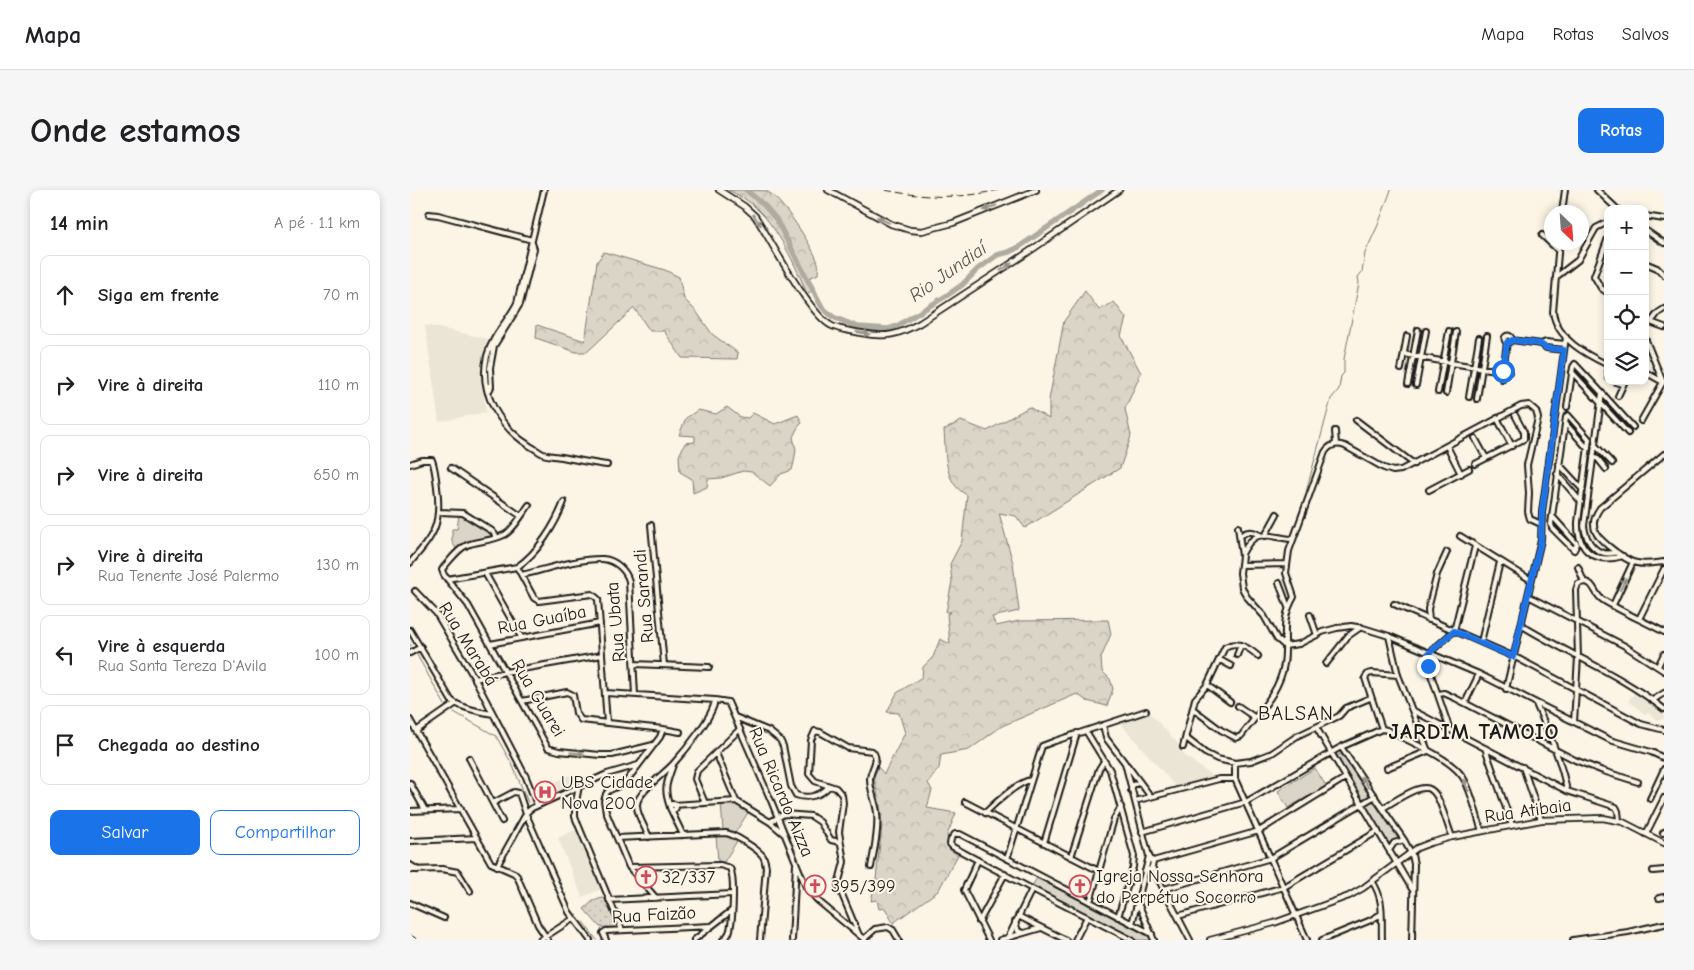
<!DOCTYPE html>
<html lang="pt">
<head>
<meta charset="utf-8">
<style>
  :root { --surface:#fff; --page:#f6f6f6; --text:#202124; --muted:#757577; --line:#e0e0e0; --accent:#1a73e8 }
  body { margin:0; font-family:"Comic Neue",sans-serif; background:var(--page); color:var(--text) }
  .controls { position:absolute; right:15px; top:15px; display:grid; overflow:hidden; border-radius:10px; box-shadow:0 2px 8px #0003 }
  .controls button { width:45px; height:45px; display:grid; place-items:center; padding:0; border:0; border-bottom:1px solid var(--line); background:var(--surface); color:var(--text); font:25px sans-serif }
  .compass { position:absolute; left:1134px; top:15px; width:45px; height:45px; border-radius:50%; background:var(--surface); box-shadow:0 2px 8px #0003; rotate:155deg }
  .stop { position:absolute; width:15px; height:15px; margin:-11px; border:4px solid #1a73e8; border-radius:50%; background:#fff }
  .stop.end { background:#1a73e8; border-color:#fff; box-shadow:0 1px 5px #0008 }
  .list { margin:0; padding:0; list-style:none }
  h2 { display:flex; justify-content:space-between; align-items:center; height:65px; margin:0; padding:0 20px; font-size:21px }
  h2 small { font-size:16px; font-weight:400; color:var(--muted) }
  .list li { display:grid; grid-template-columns:32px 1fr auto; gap:15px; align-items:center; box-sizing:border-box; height:80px; margin:0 10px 10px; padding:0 10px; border:1px solid var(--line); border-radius:10px }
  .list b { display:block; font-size:19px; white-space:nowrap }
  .list p { margin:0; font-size:16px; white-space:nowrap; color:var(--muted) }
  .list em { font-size:16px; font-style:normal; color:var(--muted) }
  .actions { display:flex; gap:10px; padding:15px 20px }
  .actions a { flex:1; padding:11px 0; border:1px solid var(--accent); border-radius:10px; text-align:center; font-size:18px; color:var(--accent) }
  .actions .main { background:var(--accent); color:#fff }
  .icon { flex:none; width:28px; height:28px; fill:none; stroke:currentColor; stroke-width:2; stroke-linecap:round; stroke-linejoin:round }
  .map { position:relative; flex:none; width:1254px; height:750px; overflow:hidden; border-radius:10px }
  header { display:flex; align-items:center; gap:30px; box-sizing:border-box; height:70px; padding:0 25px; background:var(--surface); border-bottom:1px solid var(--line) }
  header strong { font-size:24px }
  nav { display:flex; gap:28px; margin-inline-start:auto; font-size:18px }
  .intro { display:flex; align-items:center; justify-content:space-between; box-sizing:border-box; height:120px; padding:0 30px }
  h1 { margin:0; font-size:35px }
  .button { padding:12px 22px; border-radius:10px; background:var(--accent); color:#fff; font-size:18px; font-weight:700 }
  main { display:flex; gap:30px; padding:0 30px }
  aside { flex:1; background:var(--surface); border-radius:10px; box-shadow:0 2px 8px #0003 }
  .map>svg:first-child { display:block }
  .built { fill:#ebe5d6 }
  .forest { fill:url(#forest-crowns); stroke:#7c7872 }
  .park { fill:#dbd5c8; stroke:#7c7872 }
  .garden { fill:url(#garden-dots); stroke:#7c7872 }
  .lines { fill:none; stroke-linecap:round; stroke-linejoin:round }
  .stream { stroke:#75726c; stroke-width:1 }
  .river { stroke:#b0aba1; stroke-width:5.5 }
  .minor-casing { stroke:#1c1c1c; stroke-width:8 }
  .major-casing { stroke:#1c1c1c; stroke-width:8 }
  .minor { stroke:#fcf5e5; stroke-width:4 }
  .major { stroke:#fcf5e5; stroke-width:4.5 }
  .rail { stroke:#1c1c1c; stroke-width:1; stroke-dasharray:8 4; stroke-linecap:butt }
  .oneway { fill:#97938b }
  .route { stroke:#1a73e8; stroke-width:6 }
  .labels { text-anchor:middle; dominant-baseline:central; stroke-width:4; stroke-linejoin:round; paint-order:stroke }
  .street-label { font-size:18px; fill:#1c1c1c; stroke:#fcf5e5 }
  .poi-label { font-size:18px; fill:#1c1c1c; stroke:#fcf5e5; text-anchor:start }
  .water-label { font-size:19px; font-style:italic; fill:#575551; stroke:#fcf5e5 }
  .quarter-label { font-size:20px; letter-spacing:1px; fill:#1c1c1c; stroke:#fcf5e5 }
  .district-label { font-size:22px; font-weight:bold; letter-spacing:1px; fill:#1c1c1c; stroke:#fcf5e5 }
</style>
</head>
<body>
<header>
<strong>Mapa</strong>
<nav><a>Mapa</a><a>Rotas</a><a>Salvos</a></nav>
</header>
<div class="intro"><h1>Onde estamos</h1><a class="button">Rotas</a></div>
<main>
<aside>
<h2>14 min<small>A pé · 1.1 km</small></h2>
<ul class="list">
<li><svg class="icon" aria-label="ahead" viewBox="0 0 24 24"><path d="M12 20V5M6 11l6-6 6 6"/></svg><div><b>Siga em frente</b></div><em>70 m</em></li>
<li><svg class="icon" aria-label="right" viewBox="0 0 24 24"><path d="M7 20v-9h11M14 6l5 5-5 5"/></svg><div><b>Vire à direita</b></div><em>110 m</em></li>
<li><svg class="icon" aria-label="right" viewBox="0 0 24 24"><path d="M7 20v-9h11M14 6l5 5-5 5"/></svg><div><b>Vire à direita</b></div><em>650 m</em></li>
<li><svg class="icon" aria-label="right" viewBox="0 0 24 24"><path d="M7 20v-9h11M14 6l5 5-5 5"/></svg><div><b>Vire à direita</b><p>Rua Tenente José Palermo</p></div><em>130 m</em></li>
<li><svg class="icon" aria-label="left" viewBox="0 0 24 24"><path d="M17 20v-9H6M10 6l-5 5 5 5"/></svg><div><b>Vire à esquerda</b><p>Rua Santa Tereza D'Avila</p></div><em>100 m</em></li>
<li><svg class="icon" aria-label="arrive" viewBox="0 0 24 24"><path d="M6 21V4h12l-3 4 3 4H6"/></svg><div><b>Chegada ao destino</b></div></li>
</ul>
<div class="actions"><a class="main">Salvar</a><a>Compartilhar</a></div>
</aside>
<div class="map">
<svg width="1254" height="750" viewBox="0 0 1254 750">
  <defs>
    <pattern id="forest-crowns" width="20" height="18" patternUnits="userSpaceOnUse" patternTransform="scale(1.25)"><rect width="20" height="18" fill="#dbd5c8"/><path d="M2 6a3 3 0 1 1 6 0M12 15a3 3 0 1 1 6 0" fill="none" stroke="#bbb6ab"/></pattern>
    <pattern id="garden-dots" width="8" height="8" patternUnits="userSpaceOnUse" patternTransform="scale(1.25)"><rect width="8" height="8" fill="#dbd5c8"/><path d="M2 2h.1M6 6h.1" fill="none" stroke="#bbb6ab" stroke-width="1.8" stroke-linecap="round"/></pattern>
  </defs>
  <rect width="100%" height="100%" fill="#fcf5e5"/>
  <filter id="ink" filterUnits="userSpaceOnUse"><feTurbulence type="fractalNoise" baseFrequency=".02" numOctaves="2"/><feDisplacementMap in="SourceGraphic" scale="10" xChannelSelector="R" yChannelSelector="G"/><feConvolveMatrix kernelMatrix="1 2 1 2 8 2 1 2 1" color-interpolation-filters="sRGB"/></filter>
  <g filter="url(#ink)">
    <path class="built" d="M15 135 78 149 71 180 76 222 29 232Z
      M1225 502 1254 523V529L1247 530 1238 523 1235 524 1218 511Z
      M740 523 772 558 773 564 803 587 766 597 710 533Z
      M164 583 170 594 145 603 140 595Z
      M167 639 192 699 172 707 148 648Z"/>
    <path class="forest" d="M318 0C327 0 348 0 356 1 370 6 404 58 408 73 409 76 408 81 408 84L399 88 404 98 399 103 396 102C387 77 367 37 347 19 340 11 327 4 318 0Z
      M194 62 255 80 269 87 274 109 286 121 302 144 328 163 327 169 272 168 254 141H240L224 118 177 162H166L126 148 127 135 175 151 187 72Z
      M675 101 689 120 704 112 716 128 711 146 731 183 715 219 721 246 710 278 615 338 606 326 589 323 603 373 609 421 582 427 586 436 609 431 698 430 701 444 691 468 692 481 700 489 703 499 697 516 677 511 667 504 592 536 559 560 531 565 529 578 518 593 522 600 517 618 546 623 537 645 539 659 548 665 528 701 483 733 475 718 469 719 467 710 461 711 466 689 472 635 470 616 464 587 468 577 474 584 495 543 489 523 477 522 487 503 512 487 513 477 523 467 530 449 540 454 537 424 541 422H536L542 391 540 374 552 351 557 305C533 293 536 263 534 240L551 231 577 241 619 217 639 229V210L654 131Z
      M317 217 330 227 338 228 343 223 365 234 388 225 392 233 388 237 383 247 386 260 384 272 382 280 371 284 360 296 342 282 333 281 311 288 298 289 297 297 283 303 282 289 270 282 269 266 275 253 285 252V246L269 245 276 228 288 220 306 224Z"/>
    <path class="park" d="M49 325 57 327 84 346 83 348 57 353 47 360 42 352V339H47Z
      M931 564 989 650 978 656 927 568 928 565Z
      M905 578 916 596 878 618 868 601Z
      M311 613H326L339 621 325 643 313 640Z
      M306 646H316L327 651 314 672 308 671Z
      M627 688 739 747 741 750H728L622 696Z"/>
    <path class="garden" d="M192 708 196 709 206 735 204 737H190L174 719 183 711Z"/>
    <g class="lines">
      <path class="stream" d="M896 302 921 209 929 199 931 186 934 183V169L949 93 948 87 952 82 955 63 968 35 981 0
        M0 454 1 456
        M7 465 35 515
        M44 522 86 546 102 574 118 612
        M173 732 187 750"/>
      <path class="river" d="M336 0 354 15 366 29 412 117 423 127 448 137 478 139 487 136 536 106 552 95 568 79 587 65 599 62 609 57 692 0"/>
      <g class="minor-casing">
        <path id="minor" d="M134 0 107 113C98 131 82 146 77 166 68 203 90 237 120 256 124 258 129 262 133 264 139 266 146 266 152 267 167 270 182 273 197 275
          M1187 0 1207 19
          M1152 22 1155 0
          M19 24 28 25 122 50
          M1235 26 1254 29
          M1235 40 1254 53
          M1132 45 1149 61
          M1198 48 1184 86 1191 98 1198 103
          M1149 52 1143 122C1147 149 1175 164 1198 175
          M1235 73 1247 78 1254 85
          M1146 87 1168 70 1186 38 1198 32
          M1235 130 1254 137
          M1241 132 1248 123 1254 119
          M1094.5 149a3.5 3.5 0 1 1 7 0a3.5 3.5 0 1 1-7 0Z
          M1102 150 1131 154 1136 158 1154 160
          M1131 154 1136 152 1155 154
          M994 164 1041 173 1099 182
          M991 179 997 146
          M1198 181V187
          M1162 182 1218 243
          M1235 182 1253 192
          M1092 189 1097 152
          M1204 191 1213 195
          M998 194 1008 140
          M1006 195 1016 141
          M1028 202 1039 141
          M78 203 81 197 80 178 84 156 110 114 124 59 122 53
          M1036 203 1046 142
          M1192 203 1223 237
          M1208 206 1215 191
          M1059 207 1069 148
          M1067 209 1077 146
          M1157 217 1163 177 1165 174 1192 203 1174 336C1176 353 1188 368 1206 362
          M1087 228 1102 256
          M946 230 1004 274
          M1231 231 1253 192 1235 148
          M1155 233 1178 259
          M925 241 926 254
          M1065 248 1076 268
          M1185 255 1202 273
          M1037 256 1051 284
          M1254 264 1190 318C1175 339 1190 350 1206 362 1212 366 1219 372 1227 373 1235 375 1245 373 1254 372
          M1183 267 1188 269 1196 279
          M0 274 12 270H22C25 278 26 288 27 297 32 335 24 345 0 373
          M1065 274 1114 249V242L1105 225
          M1149 274 1173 300
          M41 278 111 326
          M1147 284 1171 312
          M1019 300 1059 279
          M119 315C113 323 102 342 94 345 82 351 67 351 57 355 48 359 41 369 34 377L32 380 34 385 58 415 138 558 149 561 190 565H202L243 555
          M29 322 53 323 82 341 87 347
          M1142 326 1167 354 1164 360 1142 338 1141 334 1156 227 1158 225 1179 249 1168 332C1167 362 1186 374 1213 366
          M241 335 254 475
          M828 337 832 366 830 383 832 398 837 407 854 426 867 449 875 456
          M855 346 867 324
          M1050 346 1121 390
          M830 347C835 340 843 341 850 345
          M832 364C846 336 856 347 882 349
          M831 375 876 374
          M107 377 124 408 129 411 182 404 188 409 197 533
          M75 383 111 447
          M112 385C137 379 169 368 193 369 205 370 216 380 219 391L225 505
          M37 389 107 377C128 363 145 335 154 312
          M1174 392C1185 392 1184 405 1193 410 1212 422 1234 431 1254 442
          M869 393 878 417
          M5 401 26 423 65 489 116 587 127 615
          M1118 406 1215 456 1254 481
          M984 414 1109 469 1231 534 1254 540
          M1203 415 1223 372
          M900 425 907 445
          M1229 429 1254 379
          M1019 430 1018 419 1027 384 1037 362
          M1111 435C1158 464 1210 484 1254 519
          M0 440 41 510C50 518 71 522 83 524
          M979 446 988 485 1018 561
          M1071 452 1090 372
          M80 454 190 433
          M875 456 889 454 907 445 912 442 927 438 941 436 953 438 979 446 1069 484 1200 550 1241 562 1254 568
          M0 463 11 457
          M827 465 831 455
          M810 470 821 476
          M224 474 299 477
          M916 474 938 446 951 437
          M1248 476 1254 464
          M65 489 95 482 192 465
          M797 495 820 512
          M1096 499 1131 350 1132 322 1156 147
          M196 503 305 510 318 512 362 613 396 697 407 710 455 750
          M1029 504 1034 503 1045 508 1165 570 1193 581 1228 592
          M1243 510 1254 503
          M112 511 157 502 163 505 166 523 171 530 253 539 250 547 215 593 198 601 196 604 194 611 196 622 219 677 246 708
          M1055 513 1069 484
          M1126 514C1139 543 1151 570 1157 601
          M828 516 844 527
          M783 519 811 540 826 548 831 546C847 524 870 502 874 474 878 447 869 433 884 407L876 383 879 361 915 262C920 254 927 253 935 256L974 278 983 281 991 280 1111 216 1119 215 1126 221 1128 228 1117 275 1119 303 1118 322 1120 329 1131 334
          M1002 520 1157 601 1206 617 1208 621 1209 630
          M325 527 359 541 370 550 373 556 381 596 386 605C398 609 411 606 419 596
          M0 530 81 673 104 683 107 686 128 735 138 750
          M1164 532 1168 467 1166 400 1168 394 1174 392 1168 377
          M693 535 696 548 715 573 739 666 743 673 741 679 735 681
          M906 537 1002 699
          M253 539 270 542
          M972 539 977 540C997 550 1040 568 1052 586 1062 600 1066 625 1072 641
          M972 539 955 488 958 484 962 483 988 485
          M1040 540 1018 476V464L1044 441 1065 356
          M6 541 45 514
          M676 541 700 580 724 666 723 677 708 727
          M776 548 795 563 807 569 825 573 841 571 862 563 887 546 929 526 936 518 960 508
          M773 557 785 509 797 495 815 457C828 450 839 458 848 466
          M931 557 994 650 1002 665 1004 674 1002 750
          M1075 558 1102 635
          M306 563 326 611
          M59 568 92 631
          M825 573V589L897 750
          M717 575 741 607
          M1113 577 1131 630
          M977 578 1018 561
          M0 593 15 620
          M169 596 165 617V627L212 740
          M721 600 723 595 730 592
          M1240 609 1254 579
          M725 611 809 589H825
          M555 612 689 681
          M83 613 104 602 109 603 116 624 159 722 180 750
          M295 613 285 589 287 581 330 539
          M260 617a3 3 0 1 1 6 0a3 3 0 1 1-6 0Z
          M263 615 326 611 360 632 374 644
          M260 617C253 598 257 593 263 575
          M260 618 273 645
          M973 618C1027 584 1023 593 1042 647
          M0 621 51 619
          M575 623C584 614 609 591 621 590
          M360 632 374 624 401 626 410 632 421 650 430 652
          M732 642 836 612 931 557 972 539
          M1253 643 1254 642
          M1236 644 1254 608
          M239 647C235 637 226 624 227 614 228 602 255 583 263 574 275 561 303 527 305 510
          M207 648 316 643C325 645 346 658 352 665 355 668 355 673 356 677L350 750
          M0 651 67 648
          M634 653 667 543
          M980 659 984 653 994 650
          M661 667 689 579 694 571
          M597 669 632 556 645 551 736 521
          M568 670 554 700 579 750
          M743 671 849 641 935 588
          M0 675 8 680
          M87 676 117 622 122 618 197 584 228 575
          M220 677 310 675 320 678C325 689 323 727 320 740 319 744 317 747 313 750
          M742 677 780 750
          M0 680 32 679 48 682 60 701
          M1243 681 1254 680
          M962 691C975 710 971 728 972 750
          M622 699 543 657 540 654 541 649 545 644H550L742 744
          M754 699 861 668 965 606
          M1249 708 1254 707
          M199 710 322 704
          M680 712 704 629 711 617
          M0 713 34 728
          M728 713 744 750
          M608 726 656 750
          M768 726 874 697 968 641
          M569 732 595 684
          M605 732 608 741 613 743
          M722 734 739 666
          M449 745 428 695 434 672 429 642 433 613 432 605 426 598 405 591 399 584 401 550 405 541 410 542 438 558 462 561C471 570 460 579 460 589 460 601 466 612 467 623 469 641 464 660 461 677
          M598 748 622 699 722 750
          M0 749 2 750
          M454 749 465 739 478 737 483 740 489 750
          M130 750 163 729
          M196 750 193 743 196 741 301 736
          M284 750 321 721
          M382 750 386 674
          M590 750 631 738
          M665 750 677 727
          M912 750 961 730 971 724
          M1163 750 1218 742 1254 734"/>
      </g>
      <g class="major-casing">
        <path id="major" d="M309 0 334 16 345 26C361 50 399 125 422 136 430 140 442 141 451 143 476 148 488 145 510 133L614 65 709 0
          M418 0 481 34 500 40 512 41 543 33 626 0
          M800 750 864 733 939 706 953 698 1007 658 1020 653 1042 647 1131 630 1193 628 1213 632 1254 653"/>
      </g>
      <use href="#minor" class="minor"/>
      <use href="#major" class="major"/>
      <path class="rail" d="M475 0C513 8 551 9 588 0"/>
    </g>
    <defs><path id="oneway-solid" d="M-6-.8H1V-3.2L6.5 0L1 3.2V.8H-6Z" transform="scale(1.25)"/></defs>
    <g class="oneway">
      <use href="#oneway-solid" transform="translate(580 18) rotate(158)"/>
      <use href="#oneway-solid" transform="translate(347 30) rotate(54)"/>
      <use href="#oneway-solid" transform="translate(473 30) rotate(-155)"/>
      <use href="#oneway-solid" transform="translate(596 77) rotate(-33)"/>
      <use href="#oneway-solid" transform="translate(453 143) rotate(10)"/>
      <use href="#oneway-solid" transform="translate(1213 394) rotate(-64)"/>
      <use href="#oneway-solid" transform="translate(167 563) rotate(6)"/>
      <use href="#oneway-solid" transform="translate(955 592) rotate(-124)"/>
      <use href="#oneway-solid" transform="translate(1056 595) rotate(-112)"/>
    </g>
  </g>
  <g class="lines" filter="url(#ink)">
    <path class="route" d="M1018 476V464L1044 441 1103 467 1131 350 1132 322 1154 160 1136 158 1131 154 1102 150 1100 152H1097L1093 181"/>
  </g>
  <defs>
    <g id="hospital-ring" transform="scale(1.125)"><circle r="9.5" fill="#fcf5e5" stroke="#d1495b" stroke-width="1.5"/><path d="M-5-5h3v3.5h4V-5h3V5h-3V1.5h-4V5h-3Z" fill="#d1495b"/></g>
    <g id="church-ring" transform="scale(1.125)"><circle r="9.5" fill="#fcf5e5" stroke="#d1495b" stroke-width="1.5"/><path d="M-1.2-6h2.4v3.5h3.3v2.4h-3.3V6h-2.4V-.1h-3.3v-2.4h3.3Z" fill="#d1495b"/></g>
  </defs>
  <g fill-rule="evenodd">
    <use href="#hospital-ring" x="135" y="602"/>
    <use href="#church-ring" x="236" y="687"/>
    <use href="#church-ring" x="405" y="696"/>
    <use href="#church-ring" x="670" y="696"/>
  </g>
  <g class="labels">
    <g class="street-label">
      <text transform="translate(234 406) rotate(-95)">Rua Sarandi</text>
      <text transform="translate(132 430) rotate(-11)">Rua Guaíba</text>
      <text transform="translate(206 432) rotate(-95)">Rua Ubata</text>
      <text transform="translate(58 454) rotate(58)">Rua Marabá</text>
      <text transform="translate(128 508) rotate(59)">Rua Guarei</text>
      <text transform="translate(371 602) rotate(67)">Rua Ricardo Aizza</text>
      <text transform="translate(1118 621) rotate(-8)">Rua Atibaia</text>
      <text transform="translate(244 725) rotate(-3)">Rua Faizão</text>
    </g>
    <g class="poi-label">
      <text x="151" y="592">UBS Cidade<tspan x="151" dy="21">Nova 200</tspan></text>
      <text x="686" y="686">Igreja Nossa Senhora<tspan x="686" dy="21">do Perpétuo Socorro</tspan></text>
      <text x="252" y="687">32/337</text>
      <text x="421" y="696">395/399</text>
    </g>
    <g class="water-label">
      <text transform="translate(538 82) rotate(-35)">Rio Jundiaí</text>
    </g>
    <g class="quarter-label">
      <text x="886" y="523">BALSAN</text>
    </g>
    <g class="district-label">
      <text x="1064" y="542">JARDIM TAMOIO</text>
    </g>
  </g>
</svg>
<div class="controls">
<button>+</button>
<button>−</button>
<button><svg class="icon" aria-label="locate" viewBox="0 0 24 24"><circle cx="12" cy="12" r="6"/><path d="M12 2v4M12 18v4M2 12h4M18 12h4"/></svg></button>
<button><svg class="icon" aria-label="layers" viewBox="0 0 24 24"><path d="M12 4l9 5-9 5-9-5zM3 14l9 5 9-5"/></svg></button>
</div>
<svg class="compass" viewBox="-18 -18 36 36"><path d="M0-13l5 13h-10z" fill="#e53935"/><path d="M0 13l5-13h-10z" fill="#757577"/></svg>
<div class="stop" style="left:1093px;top:181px"></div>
<div class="stop end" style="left:1018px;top:476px"></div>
</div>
</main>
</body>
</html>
